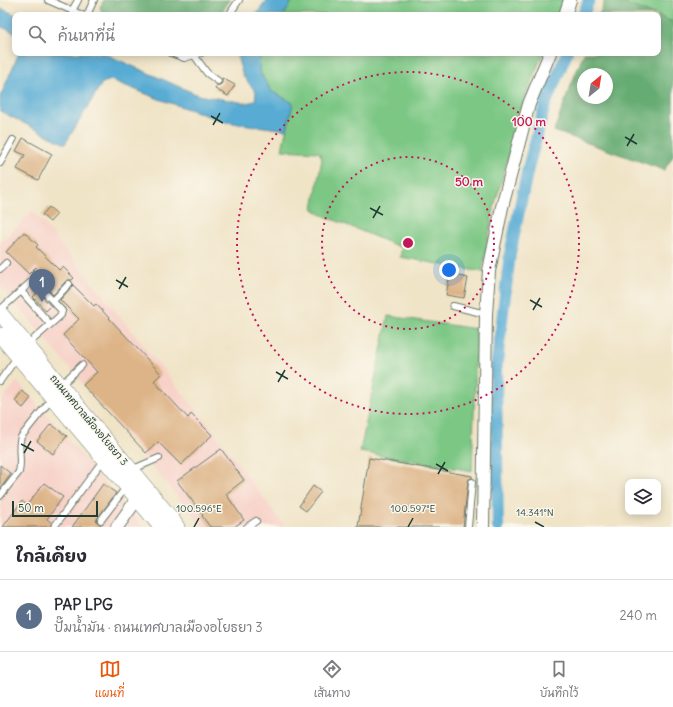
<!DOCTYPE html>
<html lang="th">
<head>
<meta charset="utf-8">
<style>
  :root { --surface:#fff; --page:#f2f2f3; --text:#2b2b33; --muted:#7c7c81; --line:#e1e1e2; --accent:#ea580c }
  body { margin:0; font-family:Delius,"Playpen Sans Thai",sans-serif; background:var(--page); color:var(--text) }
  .controls { position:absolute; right:12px; bottom:12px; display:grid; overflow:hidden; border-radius:8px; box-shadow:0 2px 10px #0003 }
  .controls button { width:36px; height:36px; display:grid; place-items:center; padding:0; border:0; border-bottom:1px solid var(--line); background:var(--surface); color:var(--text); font:20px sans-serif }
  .compass { position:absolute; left:577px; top:68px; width:36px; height:36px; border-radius:50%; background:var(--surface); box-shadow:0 2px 10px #0003; rotate:30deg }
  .scale { position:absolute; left:12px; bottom:10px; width:86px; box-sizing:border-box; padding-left:4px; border:2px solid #1f3d34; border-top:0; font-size:11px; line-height:14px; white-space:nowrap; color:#1f3d34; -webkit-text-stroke:3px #fbf7ec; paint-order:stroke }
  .you { position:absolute; left:449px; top:270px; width:14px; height:14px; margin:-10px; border:3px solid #fff; border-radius:50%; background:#1a73e8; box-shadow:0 0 0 6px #1a73e833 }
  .badge { display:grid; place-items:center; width:26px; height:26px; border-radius:50%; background:var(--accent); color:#fff; font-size:13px; font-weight:700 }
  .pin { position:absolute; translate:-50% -33px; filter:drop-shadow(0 1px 2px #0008) }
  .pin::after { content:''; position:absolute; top:21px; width:14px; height:12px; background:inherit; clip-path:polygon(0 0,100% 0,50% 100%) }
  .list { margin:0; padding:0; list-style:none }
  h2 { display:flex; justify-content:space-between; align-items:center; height:52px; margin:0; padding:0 16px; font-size:17px }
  h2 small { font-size:13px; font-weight:400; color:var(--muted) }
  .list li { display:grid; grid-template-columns:26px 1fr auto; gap:12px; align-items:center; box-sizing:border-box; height:72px; padding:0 16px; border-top:1px solid var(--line) }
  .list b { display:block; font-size:15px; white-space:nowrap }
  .list p { margin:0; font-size:13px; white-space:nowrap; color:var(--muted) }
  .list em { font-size:13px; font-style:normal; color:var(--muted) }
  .icon { flex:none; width:22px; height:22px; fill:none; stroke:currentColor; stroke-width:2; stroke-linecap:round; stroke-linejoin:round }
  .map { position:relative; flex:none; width:673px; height:527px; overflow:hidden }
  .search { position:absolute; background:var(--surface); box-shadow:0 2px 10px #0003; left:12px; right:12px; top:12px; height:44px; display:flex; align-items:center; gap:10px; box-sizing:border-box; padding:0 14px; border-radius:8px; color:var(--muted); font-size:15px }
  .sheet { height:124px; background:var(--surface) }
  nav { display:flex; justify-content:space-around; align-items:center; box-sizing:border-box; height:56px; border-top:1px solid var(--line); background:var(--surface); font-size:11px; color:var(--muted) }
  nav a { display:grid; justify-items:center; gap:2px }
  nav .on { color:var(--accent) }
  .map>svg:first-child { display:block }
  .built { fill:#f7d1c8 }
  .green { fill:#7cc784; stroke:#4e825c }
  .forest { fill:#65ac72; stroke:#427453; fill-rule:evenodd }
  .water { fill:#59acd4; stroke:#3c7484 }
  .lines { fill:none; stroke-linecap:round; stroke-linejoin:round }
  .canal { stroke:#59acd4; stroke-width:12 }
  .building { fill:#ddb487 }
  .service-casing { stroke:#687767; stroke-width:8 }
  .minor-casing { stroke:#687767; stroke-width:14 }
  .tertiary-casing { stroke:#687767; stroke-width:16 }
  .service { stroke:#fff; stroke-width:6 }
  .minor { stroke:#fff; stroke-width:12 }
  .tertiary { stroke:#fff; stroke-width:15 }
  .ticks { fill:none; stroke:#1f3d34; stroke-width:1.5 }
  .ring { fill:none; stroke:#c2185b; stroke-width:2; stroke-dasharray:2 4 }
  .labels { text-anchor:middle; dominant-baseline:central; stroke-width:3; stroke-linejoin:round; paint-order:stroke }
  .street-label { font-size:10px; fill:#1f3d34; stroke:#fbf7ec }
  .ticks-label { font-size:10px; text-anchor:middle; fill:#1f3d34; stroke:#fbf7ec; stroke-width:3; stroke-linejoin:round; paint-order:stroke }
  .centre { fill:#c2185b; stroke:#fbf7ec; stroke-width:2 }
  .ring-label { font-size:12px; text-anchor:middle; font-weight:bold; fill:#c2185b; stroke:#fbf7ec; stroke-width:3; stroke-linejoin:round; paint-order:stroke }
</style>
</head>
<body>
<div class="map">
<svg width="673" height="527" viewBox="0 0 673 527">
  <rect width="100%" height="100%" fill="#fbf7ec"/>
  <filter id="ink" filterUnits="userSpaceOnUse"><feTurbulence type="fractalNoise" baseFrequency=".025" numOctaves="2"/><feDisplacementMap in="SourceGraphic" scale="8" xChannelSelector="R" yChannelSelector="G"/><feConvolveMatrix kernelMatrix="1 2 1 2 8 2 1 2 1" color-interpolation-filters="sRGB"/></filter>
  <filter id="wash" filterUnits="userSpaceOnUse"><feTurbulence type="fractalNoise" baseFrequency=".012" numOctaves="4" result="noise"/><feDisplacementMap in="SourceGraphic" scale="16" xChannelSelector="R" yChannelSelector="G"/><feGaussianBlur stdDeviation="0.9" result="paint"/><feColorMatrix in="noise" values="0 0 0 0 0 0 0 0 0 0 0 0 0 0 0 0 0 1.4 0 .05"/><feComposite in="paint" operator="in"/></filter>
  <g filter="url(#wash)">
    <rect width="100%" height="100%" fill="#f0e4c7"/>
    <path class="built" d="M33 210 211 428 285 527H203L0 285V244Z
      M17 381 69 441 144 527H0V402Z"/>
    <path class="green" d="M293 0H564L559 15H284Z
      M616 0H673V22L658 16V15H655Z
      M262 53H543L526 95 494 207 482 272 400 257 402 248 320 214 313 208 322 159 319 152 282 150 292 103 271 91 259 71 260 55Z
      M388 316 477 329 472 471 360 452Z"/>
    <path class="forest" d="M104 0H230L220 15H105L102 14 100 7Z
      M605 0H616L655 15H599Z
      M658 16 673 22V156L664 170 554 131 568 93 584 53H658ZM583 74H607V98H583Z"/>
    <path class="water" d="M267 0H293L284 15H256Z
      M0 8 16 15H15V33L0 26Z
      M19 53H103L198 95 246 103 255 101 256 92 243 76 237 56 238 53H262L260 55 259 71 271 91 293 103 287 130 226 122 159 99 111 80 102 83 65 144 0 111V97Z"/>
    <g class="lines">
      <path class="canal" d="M583 15 589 0
        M498 527 496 370 510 254 528 168 545 105 567 53"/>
    </g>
    <g id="blocks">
      <path class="building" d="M222 78 235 85 228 96 215 89 217 85H220L222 83Z
        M23 138 52 154 38 180 17 169 25 155 16 151Z
        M49 207 57 214 50 222 42 215Z
        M24 232 38 245 36 247 59 270 63 267 74 278 72 280H68L66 281 53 295 45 286 50 281 36 267 29 274 6 252Z
        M450 274 468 278 464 298 446 295Z
        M73 285 94 306 96 304 161 374 154 381 188 418 191 414 212 435 181 465 158 442 146 453 83 385 97 372 63 335 79 319 60 300Z
        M38 292 51 306 46 311 33 297Z
        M22 391 31 398 23 408 15 401Z
        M51 424 67 436 53 454 37 441Z
        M221 449 244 480 226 494 244 520 234 527H210L202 516 203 515 177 481Z
        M369 458 472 476V478L469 479 468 482 463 527H358Z
        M0 465 11 474 0 489Z
        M44 483 63 497 47 519 52 523 50 527H3L22 501 27 505Z
        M103 484 116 493 97 519 96 521 103 527H72Z
        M313 486 321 492 306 511 299 506Z"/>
    </g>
  </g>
  <g filter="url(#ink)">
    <use href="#blocks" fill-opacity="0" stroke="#687767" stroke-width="1"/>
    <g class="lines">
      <g class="service-casing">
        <path id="service" d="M48 0 82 15
          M72 11 78 0
          M87 15 94 0
          M229 15 239 0
          M171 53 184 58 201 53
          M194 55 207 73 218 81
          M0 163 13 140
          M0 269 6 263
          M21 291 50 324
          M53 301 69 284
          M453 306 486 314
          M0 310 32 281H34L62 311 61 315 27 345
          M0 381 17 357
          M61 385 82 365
          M131 470 159 458
          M0 496 19 472C22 460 17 448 21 437L53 397
          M101 520 127 486
          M54 527 104 459
          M247 527 256 521
          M468 527 472 482"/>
      </g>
      <g class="minor-casing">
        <path id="minor" d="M565 15 570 0
          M117 527 137 499
          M483 527 486 314 489 271 502 207 529 104 550 53"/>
      </g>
      <g class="tertiary-casing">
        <path id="tertiary" d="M0 313 171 518 177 527
          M0 335 161 527"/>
      </g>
      <use href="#service" class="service"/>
      <use href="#minor" class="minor"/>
      <use href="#tertiary" class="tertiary"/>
    </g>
  </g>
  <path class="ticks" d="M211 116 223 123M213 125 220 113M625 137 637 144M627 146 634 134M370 208 383 215M373 218 380 206M116 280 128 287M119 289 126 277M530 300 542 307M533 310 540 298M276 372 288 379M278 382 285 370M21 444 34 451M24 453 31 441M436 464 448 471M438 474 445 462M535 522 544 527M194 527 199 518M408 527 413 518"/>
  <g class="ring">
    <circle cx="408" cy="243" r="86"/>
    <circle cx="408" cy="243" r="171"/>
  </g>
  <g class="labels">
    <g class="street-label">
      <text transform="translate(89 420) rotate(50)">ถนนเทศบาลเมืองอโยธยา 3</text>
    </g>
  </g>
  <g class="ticks-label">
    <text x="199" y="512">100.596°E</text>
    <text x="413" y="512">100.597°E</text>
    <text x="535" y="516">14.341°N</text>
  </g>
  <circle cx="408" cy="243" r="6" class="centre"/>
  <g class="ring-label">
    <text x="529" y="126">100 m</text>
    <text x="469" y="186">50 m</text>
  </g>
</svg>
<div class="controls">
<button><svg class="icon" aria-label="layers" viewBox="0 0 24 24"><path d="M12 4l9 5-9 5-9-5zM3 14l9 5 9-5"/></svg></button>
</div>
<svg class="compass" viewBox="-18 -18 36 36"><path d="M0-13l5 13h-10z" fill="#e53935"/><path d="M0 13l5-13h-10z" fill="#7c7c81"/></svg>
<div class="scale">50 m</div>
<div class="you"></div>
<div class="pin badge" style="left:42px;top:302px;background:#5c6f8a">1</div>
<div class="search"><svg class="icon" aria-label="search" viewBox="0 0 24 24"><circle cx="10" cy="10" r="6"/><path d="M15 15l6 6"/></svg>ค้นหาที่นี่</div>
</div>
<section class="sheet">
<h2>ใกล้เคียง<small></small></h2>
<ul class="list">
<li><span class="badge" style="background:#5c6f8a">1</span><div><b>PAP LPG</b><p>ปั๊มน้ำมัน · ถนนเทศบาลเมืองอโยธยา 3</p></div><em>240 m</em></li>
</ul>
</section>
<nav>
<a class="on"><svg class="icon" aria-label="map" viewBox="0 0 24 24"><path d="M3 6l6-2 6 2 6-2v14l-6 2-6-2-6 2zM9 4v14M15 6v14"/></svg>แผนที่</a>
<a><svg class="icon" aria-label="directions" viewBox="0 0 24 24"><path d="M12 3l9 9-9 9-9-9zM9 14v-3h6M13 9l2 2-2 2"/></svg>เส้นทาง</a>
<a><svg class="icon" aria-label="saved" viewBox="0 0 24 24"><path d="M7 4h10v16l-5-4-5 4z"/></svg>บันทึกไว้</a>
</nav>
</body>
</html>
